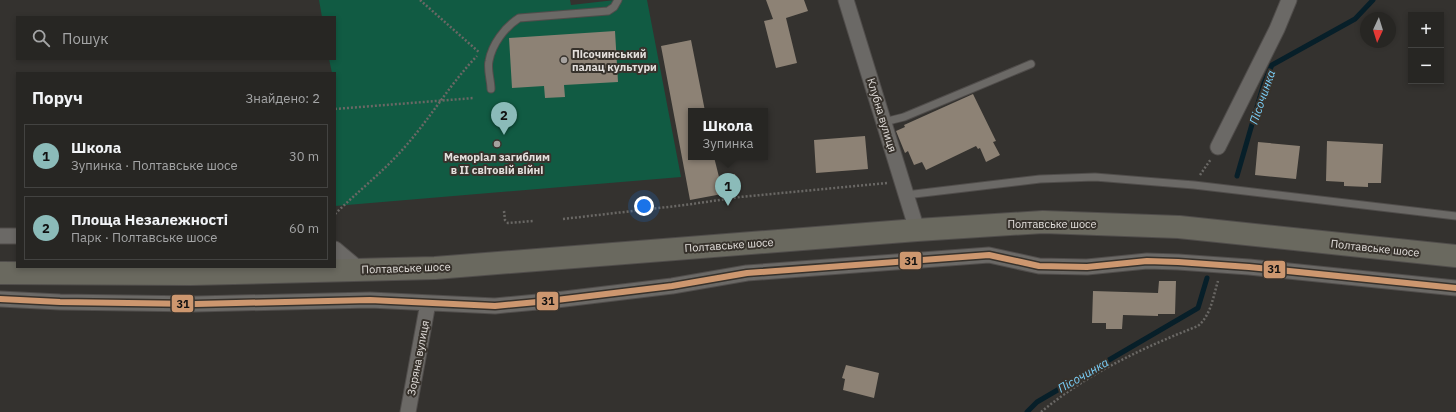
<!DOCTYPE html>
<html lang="uk">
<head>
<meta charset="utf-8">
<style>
  :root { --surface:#272623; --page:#333230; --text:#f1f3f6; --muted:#a4a5a6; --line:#434341; --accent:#8bbbb9 }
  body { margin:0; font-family:"IBM Plex Sans",sans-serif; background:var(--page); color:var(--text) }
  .controls { position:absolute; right:12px; top:12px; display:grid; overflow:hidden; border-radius:0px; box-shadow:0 2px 6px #0003 }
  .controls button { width:36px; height:36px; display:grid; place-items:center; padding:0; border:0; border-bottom:1px solid var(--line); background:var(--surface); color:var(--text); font:20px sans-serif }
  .compass { position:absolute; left:1360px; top:12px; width:36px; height:36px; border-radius:50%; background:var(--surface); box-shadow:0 2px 6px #0003; rotate:184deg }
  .you { position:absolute; left:644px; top:206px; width:14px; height:14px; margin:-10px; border:3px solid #fff; border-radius:50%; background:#1a73e8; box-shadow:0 0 0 6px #1a73e833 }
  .badge { display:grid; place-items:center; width:26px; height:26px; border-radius:50%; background:var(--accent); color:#111; font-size:13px; font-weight:700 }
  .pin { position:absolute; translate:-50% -33px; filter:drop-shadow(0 1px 2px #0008) }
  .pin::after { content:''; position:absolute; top:21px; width:14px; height:12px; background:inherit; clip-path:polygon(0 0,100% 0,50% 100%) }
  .popup { position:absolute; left:688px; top:108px; width:80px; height:52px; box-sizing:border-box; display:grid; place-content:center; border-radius:0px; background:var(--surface); filter:drop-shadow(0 1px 3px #0005); font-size:13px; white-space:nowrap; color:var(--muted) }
  .popup b { font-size:15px; color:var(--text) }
  .popup::after { content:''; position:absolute; left:50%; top:100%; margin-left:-8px; border:8px solid transparent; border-top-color:var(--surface) }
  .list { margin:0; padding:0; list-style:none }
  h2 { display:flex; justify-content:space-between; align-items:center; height:52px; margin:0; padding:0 16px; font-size:17px }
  h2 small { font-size:13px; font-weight:400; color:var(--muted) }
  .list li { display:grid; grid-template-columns:26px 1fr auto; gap:12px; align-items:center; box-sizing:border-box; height:64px; margin:0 8px 8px; padding:0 8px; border:1px solid var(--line); border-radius:0px }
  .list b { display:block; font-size:15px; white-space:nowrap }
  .list p { margin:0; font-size:13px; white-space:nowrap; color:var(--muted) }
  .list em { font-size:13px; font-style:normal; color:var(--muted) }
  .icon { flex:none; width:22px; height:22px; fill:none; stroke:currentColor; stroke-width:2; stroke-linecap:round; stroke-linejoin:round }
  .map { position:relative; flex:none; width:1456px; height:412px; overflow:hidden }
  .search { position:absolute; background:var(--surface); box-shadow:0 2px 6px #0003; left:16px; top:16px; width:320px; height:44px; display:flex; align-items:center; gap:10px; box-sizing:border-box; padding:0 14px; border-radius:0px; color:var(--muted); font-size:15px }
  .panel { position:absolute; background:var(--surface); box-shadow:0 2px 6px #0003; left:16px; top:72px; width:320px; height:196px; border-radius:0px }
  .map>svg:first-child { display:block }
  .green { fill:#115b43 }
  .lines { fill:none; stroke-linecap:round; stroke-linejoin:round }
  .stream { stroke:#071f29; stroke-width:5 }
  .building { fill:#8d8275 }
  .service-casing { stroke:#504d4b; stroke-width:9 }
  .minor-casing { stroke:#504d4b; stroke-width:17 }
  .trunk-casing { stroke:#504d4b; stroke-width:24 }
  .path { stroke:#6a6865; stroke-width:2.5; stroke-dasharray:2 2; stroke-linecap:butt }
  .service { stroke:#6b6966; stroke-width:7 }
  .minor { stroke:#6b6966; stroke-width:15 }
  .trunk { stroke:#6a695f; stroke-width:22 }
  .bus-1-casing { stroke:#37322c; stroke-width:9 }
  .bus-1 { stroke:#cd976f; stroke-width:6 }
  .poi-dot { fill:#a6a29f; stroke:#37322c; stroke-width:1.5 }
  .labels { text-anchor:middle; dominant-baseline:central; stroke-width:4; stroke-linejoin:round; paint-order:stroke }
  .poi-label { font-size:11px; font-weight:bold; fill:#e3dfdc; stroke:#37322c; text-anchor:start }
  .street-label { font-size:11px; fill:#e3dfdc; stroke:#37322c }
  .water-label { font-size:12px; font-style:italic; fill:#7bd1fb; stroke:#37322c }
  .line-badge { stroke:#37322c; stroke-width:1.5 }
  .pale-badge-label { font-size:11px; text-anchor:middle; font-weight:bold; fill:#111 }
</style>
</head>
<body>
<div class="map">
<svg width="1456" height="412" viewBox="0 0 1456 412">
  <rect width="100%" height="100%" fill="#34322f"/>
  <path class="green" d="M319 0H570L571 5 615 0H647L681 177 335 206V73H332L329 59H335V17H322Z"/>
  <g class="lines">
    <path class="stream" d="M1237 176 1264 83 1272 65 1355 19 1373 0
      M1027 412 1037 402 1198 308 1207 278"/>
  </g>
  <path class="building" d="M766 0H804L808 11 786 18 797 63 776 68 764 21 773 19Z
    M615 31 618 82 564 85 565 97 545 98 544 86 512 88 509 38Z
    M691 40 705 111H691V157H714L719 177 735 174 738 191 690 200 661 46Z
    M973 94 996 141 993 142 1000 155 986 162 980 148 978 149 976 146 926 170 922 162 914 165 908 151 905 153 896 131 905 127 904 125Z
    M865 136 868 169 816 173 814 140Z
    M1327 141 1383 144 1381 183H1368V187L1344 186V182L1326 181Z
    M1258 142 1300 146 1296 179 1255 175Z
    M1159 281H1176L1175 314H1158V316L1123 315 1122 329H1106V323H1092L1093 291 1158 293Z
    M846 365 879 373 874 398 843 390 845 379 842 378Z"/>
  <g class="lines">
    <g class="service-casing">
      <path id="service" d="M491 89C491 81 487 69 489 61 492 44 505 27 519 18L608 11 614 7 618 0
        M884 122 904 117 1031 64
        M906 195 1040 179 1095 177 1194 185 1456 216"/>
    </g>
    <g class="minor-casing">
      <path id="minor" d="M846 0 917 230
        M1218 147 1277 29 1289 0
        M0 236H17
        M335 249 360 270
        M0 299 60 302 196 304 370 300 495 306 548 301 672 286 747 273 989 255 1039 266 1087 267 1147 261 1178 262 1249 267 1456 288
        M408 412 428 303"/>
    </g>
    <g class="trunk-casing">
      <path id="trunk" d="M0 273 191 274 435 268 917 230 1043 222 1179 227 1456 256"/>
    </g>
    <path class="path" d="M420 0 480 53
      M335 109 474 98
      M1200 175 1211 159
      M504 211 505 220 508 223 533 221
      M335 214C357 192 382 173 403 149 430 119 449 85 477 56
      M563 219 685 205 740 197 887 183
      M1041 412C1087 374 1142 348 1198 326 1211 315 1213 297 1218 281"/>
    <use href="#service" class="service"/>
    <use href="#minor" class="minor"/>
    <use href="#trunk" class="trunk"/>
    <g class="bus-1-casing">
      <path id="bus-1" d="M0 299 60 302 196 304 370 300 495 306 548 301 672 286 747 273 989 255 1039 266 1087 267 1147 261 1178 262 1249 267 1456 288"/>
    </g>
    <use href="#bus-1" class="bus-1"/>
  </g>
  <g class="poi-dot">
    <circle cx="564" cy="60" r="4"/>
    <circle cx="497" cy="144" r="4"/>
  </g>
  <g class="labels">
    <g class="poi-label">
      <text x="572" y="54">Пісочинський<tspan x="572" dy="13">палац культури</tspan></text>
      <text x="497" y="157" text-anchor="middle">Меморіал загиблим<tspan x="497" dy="13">в II світовій війні</tspan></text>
    </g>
    <g class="street-label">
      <text transform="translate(882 115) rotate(73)">Клубна вулиця</text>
      <text x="1052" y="224">Полтавське шосе</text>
      <text transform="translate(729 245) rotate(-4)">Полтавське шосе</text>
      <text transform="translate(1375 248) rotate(6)">Полтавське шосе</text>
      <text transform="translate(406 268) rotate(-2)">Полтавське шосе</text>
      <text transform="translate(418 358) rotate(-79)">Зоряна вулиця</text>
    </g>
    <g class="water-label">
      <text transform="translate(1262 97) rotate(-71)">Пісочинка</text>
      <text transform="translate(1083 375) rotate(-30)">Пісочинка</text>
    </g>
  </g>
  <g class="line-badge">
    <rect x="899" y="251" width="23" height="19" rx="4" fill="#cd976f"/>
    <rect x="1263" y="260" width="23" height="19" rx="4" fill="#cd976f"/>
    <rect x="536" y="291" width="23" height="20" rx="4" fill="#cd976f"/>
    <rect x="171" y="294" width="23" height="19" rx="4" fill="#cd976f"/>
  </g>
  <g class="pale-badge-label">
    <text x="911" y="265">31</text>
    <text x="1274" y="273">31</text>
    <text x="548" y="305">31</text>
    <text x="183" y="308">31</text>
  </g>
</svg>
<div class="controls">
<button>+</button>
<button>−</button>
</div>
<svg class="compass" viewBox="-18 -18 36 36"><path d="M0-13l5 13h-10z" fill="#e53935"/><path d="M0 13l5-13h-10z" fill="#a4a5a6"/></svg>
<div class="you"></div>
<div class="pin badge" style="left:728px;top:206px">1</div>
<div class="popup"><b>Школа</b>Зупинка</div>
<div class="pin badge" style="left:504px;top:135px">2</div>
<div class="search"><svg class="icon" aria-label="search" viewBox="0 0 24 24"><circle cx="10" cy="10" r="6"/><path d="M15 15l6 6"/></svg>Пошук</div>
<section class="panel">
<h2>Поруч<small>Знайдено: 2</small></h2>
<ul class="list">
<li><span class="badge">1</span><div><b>Школа</b><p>Зупинка · Полтавське шосе</p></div><em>30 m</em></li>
<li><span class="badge">2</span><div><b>Площа Незалежності</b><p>Парк · Полтавське шосе</p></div><em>60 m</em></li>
</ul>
</section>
</div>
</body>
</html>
